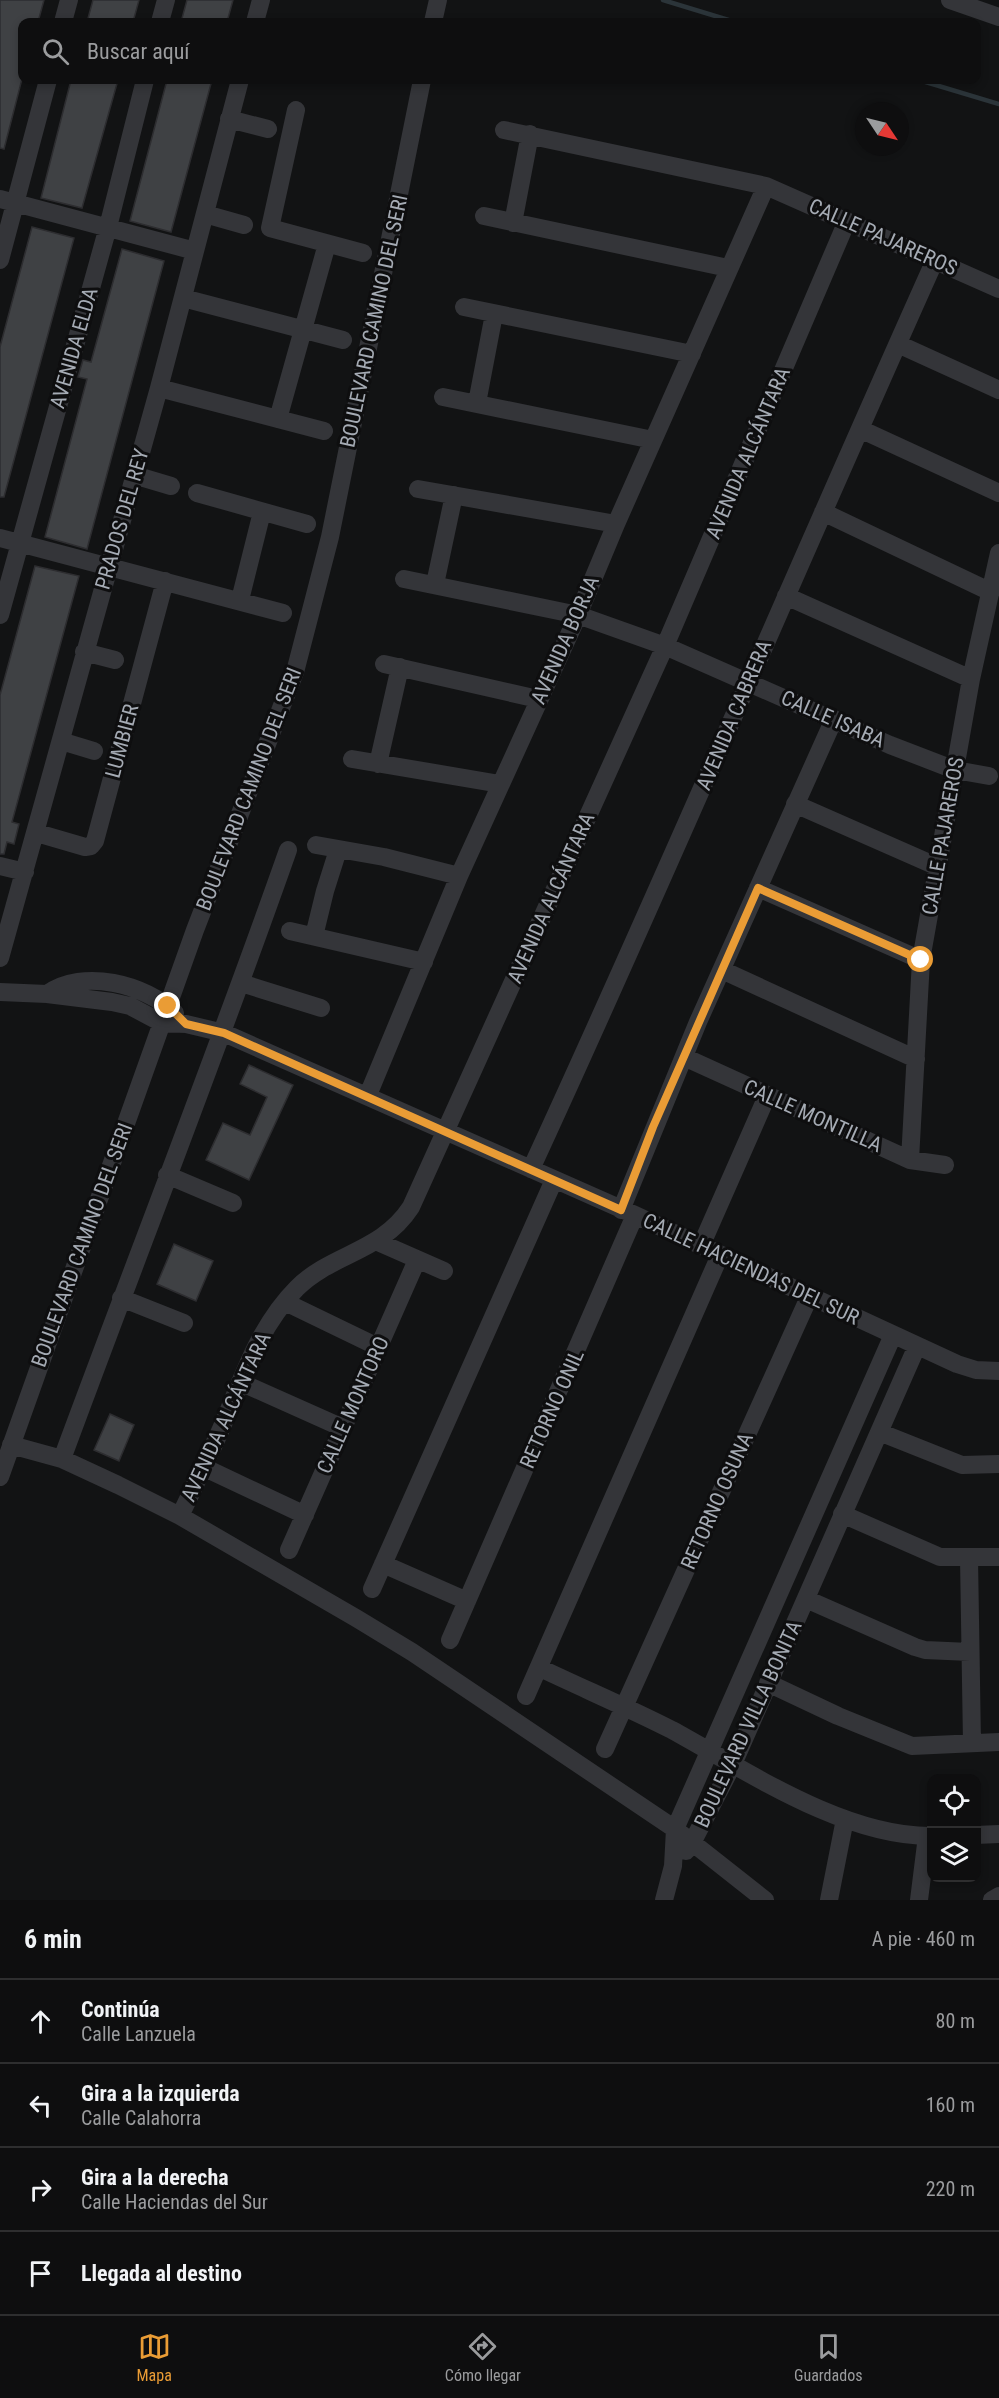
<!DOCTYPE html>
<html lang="es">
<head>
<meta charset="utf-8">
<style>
  :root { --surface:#0e0e0f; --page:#1c1c1d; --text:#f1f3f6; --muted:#9b9c9e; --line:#2e2e2f; --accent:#ea9c35 }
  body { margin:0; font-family:"Roboto Condensed",sans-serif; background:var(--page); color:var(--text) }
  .controls { position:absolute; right:18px; bottom:18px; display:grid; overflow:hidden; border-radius:12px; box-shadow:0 3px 9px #0003 }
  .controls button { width:54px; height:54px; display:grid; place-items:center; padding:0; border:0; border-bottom:2px solid var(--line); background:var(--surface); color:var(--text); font:30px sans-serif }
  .compass { position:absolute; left:855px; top:102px; width:54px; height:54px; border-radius:50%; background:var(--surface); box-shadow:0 3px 9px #0003; rotate:125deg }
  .stop { position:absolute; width:18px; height:18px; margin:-14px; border:4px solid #ea9c35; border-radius:50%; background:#fff }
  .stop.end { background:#ea9c35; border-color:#fff; box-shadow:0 2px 6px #0008 }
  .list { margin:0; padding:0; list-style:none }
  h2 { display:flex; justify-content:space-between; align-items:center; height:78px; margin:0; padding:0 24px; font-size:26px }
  h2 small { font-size:20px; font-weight:400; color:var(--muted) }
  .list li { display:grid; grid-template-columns:39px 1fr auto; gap:18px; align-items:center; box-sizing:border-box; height:84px; padding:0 24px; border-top:2px solid var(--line) }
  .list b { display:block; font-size:22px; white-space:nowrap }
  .list p { margin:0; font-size:20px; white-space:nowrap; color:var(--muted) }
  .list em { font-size:20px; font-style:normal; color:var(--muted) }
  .icon { flex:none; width:33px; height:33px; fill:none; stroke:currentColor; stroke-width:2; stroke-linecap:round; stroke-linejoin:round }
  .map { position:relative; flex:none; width:999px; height:1900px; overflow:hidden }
  .search { position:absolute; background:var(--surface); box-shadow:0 3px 9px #0003; left:18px; right:18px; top:18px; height:66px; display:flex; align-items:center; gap:15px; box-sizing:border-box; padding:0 21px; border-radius:12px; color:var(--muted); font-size:22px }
  .sheet { height:414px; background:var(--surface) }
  nav { display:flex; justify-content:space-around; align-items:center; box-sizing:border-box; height:84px; border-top:2px solid var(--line); background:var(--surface); font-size:16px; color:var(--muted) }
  nav a { display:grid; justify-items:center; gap:3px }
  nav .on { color:var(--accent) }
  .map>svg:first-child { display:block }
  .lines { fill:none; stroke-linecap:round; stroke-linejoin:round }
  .stream { stroke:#2b3439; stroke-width:4.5 }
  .building { fill:#3f4144; stroke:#2d2d30; stroke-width:1.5 }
  .minor { stroke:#343539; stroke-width:18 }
  .route { stroke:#ea9c35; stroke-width:8 }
  .labels { text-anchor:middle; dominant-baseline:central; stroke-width:6; stroke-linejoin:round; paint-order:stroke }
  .street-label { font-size:21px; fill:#a5abb4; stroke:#0e0e0f }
</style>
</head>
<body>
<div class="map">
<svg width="999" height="1900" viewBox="0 0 999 1900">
  <rect width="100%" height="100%" fill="#121314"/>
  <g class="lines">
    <path class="stream" d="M663 0 735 22
      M919 80 999 104"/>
  </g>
  <path class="building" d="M0 0H44L38 22H22V79L4 149 0 148Z
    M93 0H139L133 22H87Z
    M187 0H233L227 22H181Z
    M71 80H118L82 208 41 198Z
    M167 80H212L171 232 130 221Z
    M32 227 74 238 4 497H0V347Z
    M122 249 164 261 87 549 45 537 87 379 78 377 83 360 91 362Z
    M35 566 79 576 12 822 19 824 14 844 7 842 4 854H0V695Z
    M249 1065 293 1085 249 1180 206 1160 223 1123 250 1135 267 1097 240 1084Z
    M174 1244 213 1261 196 1301 157 1284Z
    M110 1414 134 1425 119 1461 94 1450Z"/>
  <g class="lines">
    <path class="minor" d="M950 0 999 17
      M63 22 69 0
      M160 22 166 0
      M255 22 261 0
      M433 22 438 0
      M296 110 270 228 363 253
      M229 119 268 129
      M504 130 766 186 999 289
      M0 199 195 251
      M205 214 244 225
      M484 216 728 268
      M513 223 530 134
      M0 260 48 80
      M183 298 343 340
      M464 307 692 354
      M898 344 999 390
      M159 388 324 431
      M443 397 653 440
      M477 403 494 314
      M278 419 327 244
      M860 429 999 493
      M134 475 171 486
      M418 489 616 524
      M197 493 307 524
      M823 512 991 592
      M0 538 283 613
      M404 579 578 615 665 646 890 745 955 770 989 776
      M435 584 454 495
      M786 596 971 679
      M240 600 262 512
      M0 615 108 227 145 80
      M84 652 115 660
      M384 664 538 699
      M61 741 94 751
      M352 759 500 784
      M378 764 400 667
      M795 804 936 866
      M37 833 85 847 91 846 95 841 165 581
      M316 845 384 857 459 876
      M0 866 25 872
      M758 888 921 960
      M290 931 424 962
      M314 936 325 891 338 850
      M0 958 159 388 240 80
      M722 970 916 1059
      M241 983 321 1008
      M0 992 47 994 112 1002 130 1006 162 1023 186 1024 224 1033 635 1215 957 1364 976 1370 999 1371
      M47 994C83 968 145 984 175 1013
      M684 1057 910 1160 945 1165
      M368 1095 459 876 578 615 616 524 766 186
      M910 1160 921 960 971 679 999 553
      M531 1169C670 868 799 563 935 260
      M167 1175 233 1203
      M621 1210 698 1022 834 719
      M378 1242 444 1271
      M701 1246 767 1096
      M121 1298 184 1323
      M285 1302 378 1347
      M240 1382 343 1428
      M879 1432 962 1465 999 1464
      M11 1445 62 1459 118 1485 180 1516 356 1618 412 1652 675 1829 765 1900
      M62 1459C137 1256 216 1055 288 850
      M203 1467 305 1515
      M0 1477 195 930 295 672 330 537 422 80
      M842 1514 940 1557H999
      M180 1516C194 1487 208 1458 221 1429 242 1380 258 1327 297 1288 332 1253 381 1253 411 1207L665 646 847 221
      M289 1550 417 1260
      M969 1558 972 1743
      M383 1564 467 1601
      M372 1589 554 1180
      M806 1599 915 1647 925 1650 970 1652
      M450 1640 635 1215
      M540 1668C584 1689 629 1708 672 1730 747 1771 844 1837 932 1836
      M768 1683 838 1716 912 1746 999 1742
      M526 1696 720 1255
      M605 1749 810 1295
      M976 1835 999 1834
      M686 1851 693 1841 733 1764 917 1346
      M664 1900 673 1866 675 1829 893 1335
      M829 1900 845 1819
      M919 1900 927 1836
      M992 1900 999 1896"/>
  </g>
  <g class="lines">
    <path class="route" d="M168 1006 186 1024 224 1033 621 1210 653 1127 758 888 921 960"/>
  </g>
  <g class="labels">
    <g class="street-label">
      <text transform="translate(883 237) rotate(24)">CALLE PAJAREROS</text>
      <text transform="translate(374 321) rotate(-78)">BOULEVARD CAMINO DEL SERI</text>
      <text transform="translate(74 348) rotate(-74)">AVENIDA ELDA</text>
      <text transform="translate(748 453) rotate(-67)">AVENIDA ALCÁNTARA</text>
      <text transform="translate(122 519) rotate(-74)">PRADOS DEL REY</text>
      <text transform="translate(565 640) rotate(-66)">AVENIDA BORJA</text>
      <text transform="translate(734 715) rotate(-67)">AVENIDA CABRERA</text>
      <text transform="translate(833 719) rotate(24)">CALLE ISABA</text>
      <text transform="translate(122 741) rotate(-75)">LUMBIER</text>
      <text transform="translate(249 789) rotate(-69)">BOULEVARD CAMINO DEL SERI</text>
      <text transform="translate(943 836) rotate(-80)">CALLE PAJAREROS</text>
      <text transform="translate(551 898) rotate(-66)">AVENIDA ALCÁNTARA</text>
      <text transform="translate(813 1116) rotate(24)">CALLE MONTILLA</text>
      <text transform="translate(82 1245) rotate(-70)">BOULEVARD CAMINO DEL SERI</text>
      <text transform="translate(751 1269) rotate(25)">CALLE HACIENDAS DEL SUR</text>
      <text transform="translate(353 1405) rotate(-66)">CALLE MONTORO</text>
      <text transform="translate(552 1409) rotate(-66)">RETORNO ONIL</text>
      <text transform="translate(226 1417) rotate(-65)">AVENIDA ALCÁNTARA</text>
      <text transform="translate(717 1501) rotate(-66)">RETORNO OSUNA</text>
      <text transform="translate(748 1724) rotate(-65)">BOULEVARD VILLA BONITA</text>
    </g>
  </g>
</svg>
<div class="controls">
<button><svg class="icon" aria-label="locate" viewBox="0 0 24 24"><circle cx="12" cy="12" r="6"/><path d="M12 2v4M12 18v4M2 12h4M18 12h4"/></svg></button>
<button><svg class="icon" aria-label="layers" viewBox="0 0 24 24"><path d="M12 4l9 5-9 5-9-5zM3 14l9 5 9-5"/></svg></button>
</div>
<svg class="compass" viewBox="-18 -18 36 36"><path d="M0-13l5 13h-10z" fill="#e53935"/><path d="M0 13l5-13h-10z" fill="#9b9c9e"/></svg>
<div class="stop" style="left:921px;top:960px"></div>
<div class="stop end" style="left:168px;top:1006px"></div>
<div class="search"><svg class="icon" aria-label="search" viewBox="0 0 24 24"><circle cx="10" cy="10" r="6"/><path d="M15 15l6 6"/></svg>Buscar aquí</div>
</div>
<section class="sheet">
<h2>6 min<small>A pie · 460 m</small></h2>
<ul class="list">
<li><svg class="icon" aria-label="ahead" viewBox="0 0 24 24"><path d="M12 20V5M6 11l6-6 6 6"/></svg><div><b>Continúa</b><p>Calle Lanzuela</p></div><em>80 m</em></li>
<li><svg class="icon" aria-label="left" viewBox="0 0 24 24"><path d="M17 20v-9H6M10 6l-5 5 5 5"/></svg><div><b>Gira a la izquierda</b><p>Calle Calahorra</p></div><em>160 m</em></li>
<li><svg class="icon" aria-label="right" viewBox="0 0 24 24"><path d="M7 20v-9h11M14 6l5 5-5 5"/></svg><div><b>Gira a la derecha</b><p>Calle Haciendas del Sur</p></div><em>220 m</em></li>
<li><svg class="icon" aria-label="arrive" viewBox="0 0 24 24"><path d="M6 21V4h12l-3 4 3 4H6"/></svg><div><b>Llegada al destino</b></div></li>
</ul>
</section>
<nav>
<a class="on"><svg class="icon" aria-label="map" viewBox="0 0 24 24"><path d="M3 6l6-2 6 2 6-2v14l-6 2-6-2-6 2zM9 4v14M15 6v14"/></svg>Mapa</a>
<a><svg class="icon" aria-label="directions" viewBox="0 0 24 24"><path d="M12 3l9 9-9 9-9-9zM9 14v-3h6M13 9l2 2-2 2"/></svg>Cómo llegar</a>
<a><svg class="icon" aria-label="saved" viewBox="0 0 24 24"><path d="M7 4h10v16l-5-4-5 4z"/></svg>Guardados</a>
</nav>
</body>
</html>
